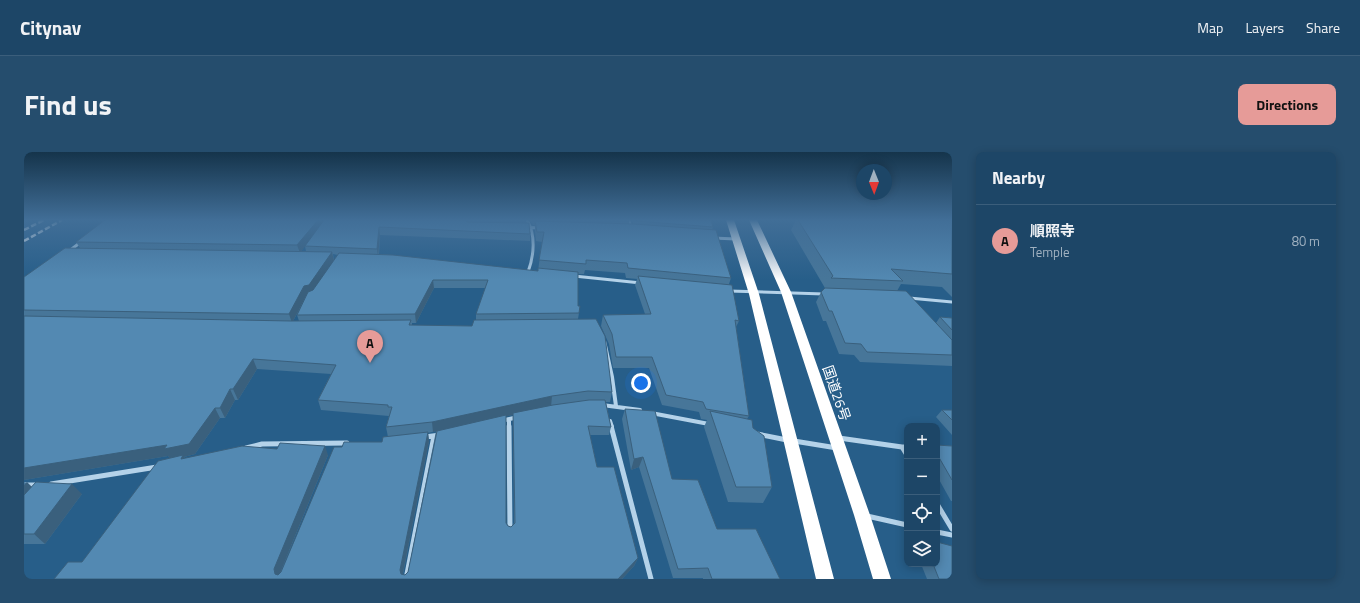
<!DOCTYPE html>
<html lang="en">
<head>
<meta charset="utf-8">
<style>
  :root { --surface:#1d4667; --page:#254d6d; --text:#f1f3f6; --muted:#a0b1c0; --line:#3b5e7b; --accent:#e69b98 }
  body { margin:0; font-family:"Titillium Web","Noto Sans JP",sans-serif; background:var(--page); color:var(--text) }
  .controls { position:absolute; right:12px; bottom:12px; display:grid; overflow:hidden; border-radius:8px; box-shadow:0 2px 10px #0003 }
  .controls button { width:36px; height:36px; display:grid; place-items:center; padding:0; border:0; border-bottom:1px solid var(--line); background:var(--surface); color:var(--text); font:20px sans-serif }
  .compass { position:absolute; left:832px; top:12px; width:36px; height:36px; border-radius:50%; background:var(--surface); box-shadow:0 2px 10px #0003; rotate:179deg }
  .you { position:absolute; left:617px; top:231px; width:14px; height:14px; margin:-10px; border:3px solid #fff; border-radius:50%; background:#1a73e8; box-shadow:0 0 0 6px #1a73e833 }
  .badge { display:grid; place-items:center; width:26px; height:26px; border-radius:50%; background:var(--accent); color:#111; font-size:13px; font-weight:700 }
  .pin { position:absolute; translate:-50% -33px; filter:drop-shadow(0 1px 2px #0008) }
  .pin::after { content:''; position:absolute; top:21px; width:14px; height:12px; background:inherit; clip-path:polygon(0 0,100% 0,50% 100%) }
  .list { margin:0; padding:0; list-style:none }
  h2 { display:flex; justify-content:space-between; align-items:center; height:52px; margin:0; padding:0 16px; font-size:17px }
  h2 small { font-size:13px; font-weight:400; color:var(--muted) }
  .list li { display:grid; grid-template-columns:26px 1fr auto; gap:12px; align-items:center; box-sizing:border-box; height:72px; padding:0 16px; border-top:1px solid var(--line) }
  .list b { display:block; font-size:15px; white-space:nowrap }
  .list p { margin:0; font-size:13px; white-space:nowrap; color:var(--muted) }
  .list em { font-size:13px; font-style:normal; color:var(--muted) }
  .icon { flex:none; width:22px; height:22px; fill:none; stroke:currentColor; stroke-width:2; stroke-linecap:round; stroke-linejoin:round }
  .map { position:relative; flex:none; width:928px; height:427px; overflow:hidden; border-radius:8px }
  header { display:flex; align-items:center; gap:24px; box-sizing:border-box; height:56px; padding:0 20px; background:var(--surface); border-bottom:1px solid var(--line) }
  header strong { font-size:19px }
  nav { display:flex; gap:22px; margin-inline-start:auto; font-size:14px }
  .intro { display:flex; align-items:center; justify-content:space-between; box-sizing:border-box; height:96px; padding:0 24px }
  h1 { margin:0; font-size:28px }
  .button { padding:10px 18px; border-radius:8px; background:var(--accent); color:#111; font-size:14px; font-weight:700 }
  main { display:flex; gap:24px; padding:0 24px }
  aside { flex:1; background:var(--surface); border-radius:8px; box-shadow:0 2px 10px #0003 }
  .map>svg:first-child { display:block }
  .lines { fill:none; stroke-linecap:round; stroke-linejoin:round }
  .street-far2 { stroke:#b4d2e9; stroke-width:3 }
  .street-far1 { stroke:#b4d2e9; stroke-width:4 }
  .street { stroke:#b4d2e9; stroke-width:5 }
  .highway { fill:#fff; fill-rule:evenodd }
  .rail { stroke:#fff; stroke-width:2.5; stroke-dasharray:5.5 2.5; stroke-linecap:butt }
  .wall { fill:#477699; fill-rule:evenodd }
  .shaded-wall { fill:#3a607d }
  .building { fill:#5389b2; stroke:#3a607d }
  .labels { text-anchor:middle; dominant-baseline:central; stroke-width:3; stroke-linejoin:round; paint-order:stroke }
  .street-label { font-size:14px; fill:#fff; stroke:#275e89 }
</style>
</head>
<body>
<header>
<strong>Citynav</strong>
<nav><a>Map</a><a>Layers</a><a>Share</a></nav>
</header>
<div class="intro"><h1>Find us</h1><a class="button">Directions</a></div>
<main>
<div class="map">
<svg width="928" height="427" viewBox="0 0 928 427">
  <rect width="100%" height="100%" fill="#275e89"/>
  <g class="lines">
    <path class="street-far2" d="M503 68C512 83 510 104 504 120
      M605 68 607 77
      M501 75 516 76
      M689 86 712 87
      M45 99 57 90
      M550 124 617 131
      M705 139 800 142
      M885 146 928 150"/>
    <path class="street-far1" d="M580 189 588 225 592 254
      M578 253 616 258
      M627 261 685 272
      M485 267V275
      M477 269 494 265
      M586 269 588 275"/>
    <path class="street" d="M485 274 486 379
      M587 274 627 427
      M733 282 763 288
      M401 285 416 283
      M815 286 878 295
      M770 289 813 296
      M883 295H878L883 303
      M222 296 238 292 323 291
      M27 332 133 315
      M0 333H14
      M913 352 928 377
      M843 364 883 373
      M913 380 928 383
      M382 427 410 284"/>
    <path class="highway" d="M702 68H710L735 142 810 427H792L725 142Z
      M725 68H733L767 140 846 363 867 427H849L830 363 757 140Z"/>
    <path class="rail" d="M0 78 20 68
      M0 89 38 68"/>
  </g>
  <path class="wall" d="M362 68H502V71L506 82V89L356 83 355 103 514 119 518 90 512 89 511 79V73H509L506 68H605V72H609L608 68H687L689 75 688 78 707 126 705 132 715 169 712 175 725 264 723 267 729 276 748 335 739 351 704 350 680 275 683 268 677 267 675 260 638 253 625 216H589L585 192 577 174 579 163 621 162 611 133 613 127 602 126 601 121 561 118 560 122H554V154L555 161 554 167 588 240 586 250H582L587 275 585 283H566L573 315 614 406 610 414 598 427H30L58 410 146 306 144 304 0 328V125L56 96 52 90ZM281 94 282 99H277ZM309 102 314 103 310 109ZM410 136H462L452 162V168L448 174 388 173V171H392ZM283 144 273 163 275 169H269ZM233 217 307 222 294 248 297 258 365 264 362 275 364 285 358 290 318 295 257 420 256 422 304 303 161 306 160 305 171 302 196 266H201L211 248H214ZM489 263 490 371 487 375 484 374 482 371V264ZM412 279 384 420 381 423 379 422 405 289 404 281Z
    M772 68H928V145L918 135 877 132 873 139 912 171 916 165 928 166V214L836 210 830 203 815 202 802 169H799L792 150 797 140 801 136 767 78Z
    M601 257 648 327 693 377 756 427H679V426H649L615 315 607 318 598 267Z
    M918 258H928V283L912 265Z
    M913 293 928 294V349H927L913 324Z
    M0 330 8 335 58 342 21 392H0Z
    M897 412H913L928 427H903Z"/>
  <path class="shaded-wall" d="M294 68H301L276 101 273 93Z
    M355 75 356 83 354 105 353 97Z
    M308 100 310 109 287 142 282 144 268 171 265 162 280 134Z
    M409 128 410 136 392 171 391 162Z
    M229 207 233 217 214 248 209 237Z
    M206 237 211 248 201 266 196 256Z
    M528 244 527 255 409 280 408 270Z
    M191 256 196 266 171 302 160 305 165 312 147 308 144 304 0 328V316Z
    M404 280 405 289 378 426 376 418Z
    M301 294 304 303 254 426 251 422 250 417Z
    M619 305 615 315 607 318 610 307Z
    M3 330 13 340 0 355V333Z
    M48 332 58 342 21 392 10 382Z
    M614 406 610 414 598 427H594Z"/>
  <path class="building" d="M81 68H294L273 93 52 90Z
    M300 68H360L361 69 362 68H441L443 70 505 71 506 82 355 75 353 97 281 94Z
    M612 68H687L689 75 612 69Z
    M774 68H928V122L867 117 879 129 807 126 809 124Z
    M511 69 610 72 692 78 707 126 604 116 603 111 562 108V112L515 108 520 80H513Z
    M41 96 308 100 285 133 280 134 265 162 0 158V125Z
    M315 101 369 103 514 119V116L554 120V154H556L555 161 452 162 464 128H409L391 162 273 163 284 140 289 138Z
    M614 124 708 133 715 169 711 168 725 264 682 257 679 250 642 243 628 205H592L588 182 579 163 627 162Z
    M801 136 882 139 928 188V203L843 200 837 192 821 191 808 159H805L797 140Z
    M0 164 267 169 387 168 385 173 448 174 450 168 572 167 581 184 588 240 564 239 528 244 408 270 362 275 368 255H364V253L294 248 312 213 229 207 209 237H206L196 256H191L165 292 140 297 143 293 0 316Z
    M916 165 928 166V178Z
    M565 248H581L587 275 564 274 573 315H590L614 406 594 427H30L44 410H58L134 309 159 303 157 307 218 294 253 297 256 291 301 294 250 417 251 422 254 423 257 420 310 295H318L320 290H358L359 285 404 280 376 418 377 422 381 423 384 420 413 279 482 263V371L484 374 487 375 491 371 489 261 529 253Z
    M601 257 631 259 648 327 674 328 693 377H732L756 427H688L684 416 654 417 619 305 610 307Z
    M918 258H928V268Z
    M686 259 728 268 729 276 740 284 748 335H712Z
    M913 293 928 294V328L913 302Z
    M12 330 48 332 10 382H0V343Z
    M913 390 928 394V427H915L909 412H913Z"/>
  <linearGradient id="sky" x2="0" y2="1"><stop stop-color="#15344b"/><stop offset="0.53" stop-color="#416e97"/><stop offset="1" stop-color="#416e97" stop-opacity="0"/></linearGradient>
  <rect width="928" height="128" fill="url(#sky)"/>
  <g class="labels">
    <g class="street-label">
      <text transform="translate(813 241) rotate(71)">国道26号</text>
    </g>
  </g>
</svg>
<div class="controls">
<button>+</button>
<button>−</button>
<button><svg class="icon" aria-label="locate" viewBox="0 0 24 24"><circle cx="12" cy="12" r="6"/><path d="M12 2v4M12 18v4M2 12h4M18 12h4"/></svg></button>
<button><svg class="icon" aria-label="layers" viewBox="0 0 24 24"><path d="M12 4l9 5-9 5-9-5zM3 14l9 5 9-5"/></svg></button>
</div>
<svg class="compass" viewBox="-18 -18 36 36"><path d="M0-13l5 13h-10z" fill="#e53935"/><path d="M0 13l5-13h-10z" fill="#a0b1c0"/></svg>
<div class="you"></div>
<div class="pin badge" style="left:346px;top:211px">A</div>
</div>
<aside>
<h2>Nearby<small></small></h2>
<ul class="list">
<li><span class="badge">A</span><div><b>順照寺</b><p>Temple</p></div><em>80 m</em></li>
</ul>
</aside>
</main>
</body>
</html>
